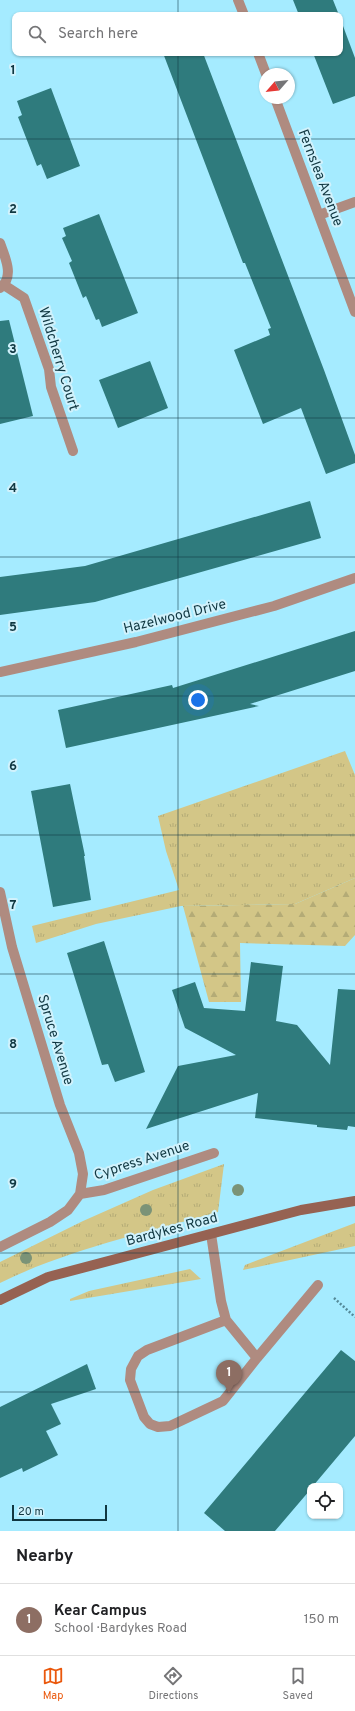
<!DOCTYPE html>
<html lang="en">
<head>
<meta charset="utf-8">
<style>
  :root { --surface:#fff; --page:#f2f2f2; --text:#202124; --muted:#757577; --line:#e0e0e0; --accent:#ea580c }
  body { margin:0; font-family:Overpass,sans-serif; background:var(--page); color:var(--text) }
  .controls { position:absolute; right:12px; bottom:12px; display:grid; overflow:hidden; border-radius:8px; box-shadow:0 1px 3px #0004 }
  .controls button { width:36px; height:36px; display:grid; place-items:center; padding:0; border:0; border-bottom:1px solid var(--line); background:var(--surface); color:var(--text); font:20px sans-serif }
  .compass { position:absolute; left:259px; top:68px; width:36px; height:36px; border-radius:50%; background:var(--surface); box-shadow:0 1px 3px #0004; rotate:242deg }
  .scale { position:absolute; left:12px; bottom:10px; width:95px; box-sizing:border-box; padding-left:4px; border:2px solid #103741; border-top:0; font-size:11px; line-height:14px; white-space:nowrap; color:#103741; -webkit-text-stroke:3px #d1f2fc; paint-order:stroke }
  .you { position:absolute; left:198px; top:700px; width:14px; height:14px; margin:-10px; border:3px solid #fff; border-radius:50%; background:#1a73e8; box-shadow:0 0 0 6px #1a73e833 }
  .badge { display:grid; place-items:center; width:26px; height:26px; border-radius:50%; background:var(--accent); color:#fff; font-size:13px; font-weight:700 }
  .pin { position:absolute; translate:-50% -33px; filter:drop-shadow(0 1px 2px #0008) }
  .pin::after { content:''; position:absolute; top:21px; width:14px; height:12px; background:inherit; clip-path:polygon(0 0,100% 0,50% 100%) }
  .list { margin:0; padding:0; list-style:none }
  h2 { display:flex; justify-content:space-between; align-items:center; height:52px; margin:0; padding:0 16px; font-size:17px }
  h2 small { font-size:13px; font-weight:400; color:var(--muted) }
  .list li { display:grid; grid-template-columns:26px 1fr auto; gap:12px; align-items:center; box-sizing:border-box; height:72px; padding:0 16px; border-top:1px solid var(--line) }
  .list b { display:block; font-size:15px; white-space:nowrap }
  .list p { margin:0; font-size:13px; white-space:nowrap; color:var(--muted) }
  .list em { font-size:13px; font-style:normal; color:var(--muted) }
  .icon { flex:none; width:22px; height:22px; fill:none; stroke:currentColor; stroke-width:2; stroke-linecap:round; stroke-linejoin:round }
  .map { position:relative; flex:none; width:355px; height:1531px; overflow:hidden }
  .search { position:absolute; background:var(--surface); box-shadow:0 1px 3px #0004; left:12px; right:12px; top:12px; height:44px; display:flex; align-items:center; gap:10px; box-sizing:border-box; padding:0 14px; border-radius:8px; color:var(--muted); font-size:15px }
  .sheet { height:124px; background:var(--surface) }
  nav { display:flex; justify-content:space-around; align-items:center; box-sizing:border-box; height:56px; border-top:1px solid var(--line); background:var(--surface); font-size:11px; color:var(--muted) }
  nav a { display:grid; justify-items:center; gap:2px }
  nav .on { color:var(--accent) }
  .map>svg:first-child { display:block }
  .grass { fill:url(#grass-tufts) }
  .forest { fill:url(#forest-firs) }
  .building { fill:#2f7b7d }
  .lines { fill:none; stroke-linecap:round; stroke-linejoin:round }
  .path { stroke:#548998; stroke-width:2.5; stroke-dasharray:2 2; stroke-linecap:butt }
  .lane { stroke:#af8b80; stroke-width:10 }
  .street { stroke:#af8b80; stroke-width:10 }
  .secondary { stroke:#966252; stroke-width:10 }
  .tree { fill:#7b9377 }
  .grid { fill:none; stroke:#103741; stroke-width:1; stroke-opacity:0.55 }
  .labels { text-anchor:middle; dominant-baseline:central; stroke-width:4; stroke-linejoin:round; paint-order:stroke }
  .street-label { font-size:14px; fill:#103741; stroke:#d1f2fc }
  .grid-label { font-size:13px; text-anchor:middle; font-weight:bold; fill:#103741; stroke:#d1f2fc; stroke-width:4; stroke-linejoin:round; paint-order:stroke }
</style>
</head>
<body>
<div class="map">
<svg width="355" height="1531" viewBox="0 0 355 1531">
  <defs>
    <pattern id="grass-tufts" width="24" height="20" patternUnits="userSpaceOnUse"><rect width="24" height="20" fill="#d3c687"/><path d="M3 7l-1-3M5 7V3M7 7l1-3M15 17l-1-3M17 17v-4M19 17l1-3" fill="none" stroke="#b4ab76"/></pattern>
    <pattern id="forest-firs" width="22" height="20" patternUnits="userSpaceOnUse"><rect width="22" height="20" fill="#d3c687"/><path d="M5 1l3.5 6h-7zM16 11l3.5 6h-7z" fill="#b4ab76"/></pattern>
  </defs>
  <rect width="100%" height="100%" fill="#a5ebff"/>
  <path class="grass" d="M345 751 355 775V878L295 904 181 906 96 924 36 943 32 926 179 890 166 851 158 816Z
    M224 1164 218 1212C145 1233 69 1249 0 1283V1262L83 1221 153 1190Z
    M355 1223V1246L243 1270 245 1265Z
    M190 1269 201 1279 70 1301V1299L89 1291Z"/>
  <path class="forest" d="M355 878V935L345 946 240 943 241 1002H209L183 906 295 904Z"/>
  <path class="building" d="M293 0H333L339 15H299Z
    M340 18 355 58V96L333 104 313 53H340Z
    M163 53H203L324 370 355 455V463L326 474 301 408 263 424 234 350 270 335 268 329 271 328 245 263H243Z
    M51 88 80 166 47 179 41 164 37 166 18 117 22 115 17 101Z
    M99 214 138 313 102 327 99 319 96 320 86 296 83 298 69 263 72 261 62 238 66 236 63 228Z
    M9 320 33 416 0 424V321Z
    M150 361 168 408 118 428 99 380Z
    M310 501 321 538 95 602 0 615V577L85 566Z
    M355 631V671L250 704 259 706 66 748 58 710 172 685 173 688Z
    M70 784 85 856H84L91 900 53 907 31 791Z
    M104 941 145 1072 115 1082 108 1064 102 1065 67 953Z
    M251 962 283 966 276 1021 297 1025 330 1065 338 989 355 990V1127L348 1126 347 1130 317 1127V1125L255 1118 258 1093 146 1129 178 1066 236 1055 185 1028 172 990 195 982 204 1008 245 1011Z
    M341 1350 355 1361V1436L313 1486H310V1490L275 1531H225L204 1513Z
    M87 1364 96 1389 51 1404 61 1424 46 1431 58 1455 23 1472 22 1468 0 1478V1407Z"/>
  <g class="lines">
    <path class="path" d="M334 1298 355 1317"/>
    <path class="lane" d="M211 1234 221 1301 226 1320 257 1358
      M226 1320 147 1350 138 1356 131 1369 130 1380 144 1417 150 1424 158 1427 170 1426 223 1401 257 1358 318 1285"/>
    <path class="street" d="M238 0 244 15
      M258 53 266 74
      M275 98 355 312
      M319 215 355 202
      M0 243C5 257 15 277 0 288
      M4 285 24 298 49 369 51 387 73 451
      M0 672 136 642 274 606 355 578
      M0 892 12 947 60 1105 79 1153 83 1174 80 1194
      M0 1247 50 1222 68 1210 80 1194 104 1190 214 1153"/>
    <path class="secondary" d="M0 1300 48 1277 301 1210 355 1201"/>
  </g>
  <g class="tree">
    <circle cx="238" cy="1190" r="6"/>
    <circle cx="146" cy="1210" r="6"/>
    <circle cx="26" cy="1258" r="6"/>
  </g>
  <path class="grid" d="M178 0V15M178 53V1531M0 139H355M0 278H355M0 418H355M0 557H355M0 696H355M0 835H355M0 974H355M0 1113H355M0 1253H355M0 1392H355"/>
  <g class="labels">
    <g class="street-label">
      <text transform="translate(320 178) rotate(69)">Fernslea Avenue</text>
      <text transform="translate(58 359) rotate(73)">Wildcherry Court</text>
      <text transform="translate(175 617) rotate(-14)">Hazelwood Drive</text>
      <text transform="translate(55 1040) rotate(73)">Spruce Avenue</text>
      <text transform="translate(142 1161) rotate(-18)">Cypress Avenue</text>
      <text transform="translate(172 1230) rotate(-15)">Bardykes Road</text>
    </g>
  </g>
  <g class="grid-label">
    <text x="13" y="74">1</text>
    <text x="13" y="213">2</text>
    <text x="13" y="353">3</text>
    <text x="13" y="492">4</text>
    <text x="13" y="631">5</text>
    <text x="13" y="770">6</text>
    <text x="13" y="909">7</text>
    <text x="13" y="1048">8</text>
    <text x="13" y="1188">9</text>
  </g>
</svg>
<div class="controls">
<button><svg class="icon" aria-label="locate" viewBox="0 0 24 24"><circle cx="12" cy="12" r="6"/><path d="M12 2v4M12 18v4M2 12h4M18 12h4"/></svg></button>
</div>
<svg class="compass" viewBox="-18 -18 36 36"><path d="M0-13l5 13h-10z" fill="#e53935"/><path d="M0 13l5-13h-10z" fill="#757577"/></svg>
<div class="scale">20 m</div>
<div class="you"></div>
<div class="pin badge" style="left:229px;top:1393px;background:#8d6e63">1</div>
<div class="search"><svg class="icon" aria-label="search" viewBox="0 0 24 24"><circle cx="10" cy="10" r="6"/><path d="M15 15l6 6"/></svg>Search here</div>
</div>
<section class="sheet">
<h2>Nearby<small></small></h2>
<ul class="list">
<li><span class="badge" style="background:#8d6e63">1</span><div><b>Kear Campus</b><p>School · Bardykes Road</p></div><em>150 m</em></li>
</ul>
</section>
<nav>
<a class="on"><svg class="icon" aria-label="map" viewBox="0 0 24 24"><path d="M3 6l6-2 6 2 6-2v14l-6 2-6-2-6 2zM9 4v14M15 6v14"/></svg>Map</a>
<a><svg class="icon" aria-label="directions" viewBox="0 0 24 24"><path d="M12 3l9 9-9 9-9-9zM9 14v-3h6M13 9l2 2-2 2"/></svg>Directions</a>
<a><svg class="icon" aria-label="saved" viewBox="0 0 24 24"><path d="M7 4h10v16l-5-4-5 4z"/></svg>Saved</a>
</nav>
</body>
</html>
